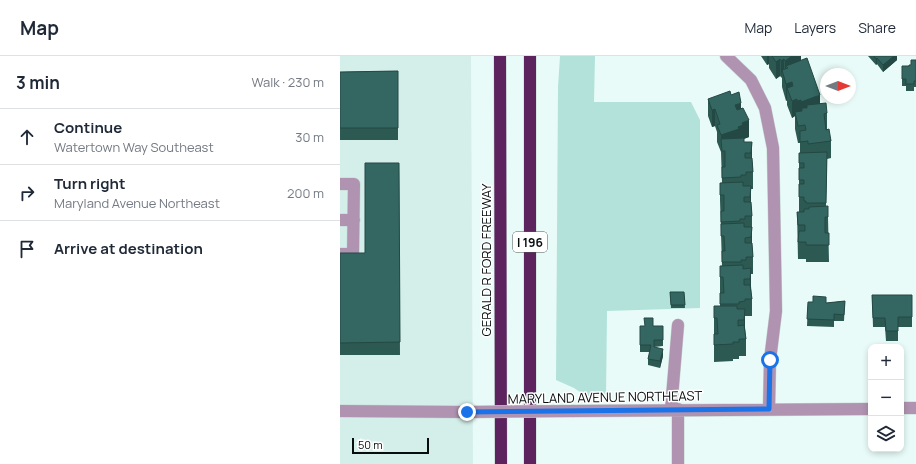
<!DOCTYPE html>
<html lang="en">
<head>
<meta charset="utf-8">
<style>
  :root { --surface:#fff; --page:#f2f2f3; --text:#1f2937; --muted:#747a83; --line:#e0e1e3 }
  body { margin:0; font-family:Manrope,sans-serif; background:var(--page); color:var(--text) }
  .controls { position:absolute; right:12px; bottom:12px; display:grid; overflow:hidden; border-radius:8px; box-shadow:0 2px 6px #0003 }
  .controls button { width:36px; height:36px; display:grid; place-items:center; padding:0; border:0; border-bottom:1px solid var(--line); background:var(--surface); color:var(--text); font:20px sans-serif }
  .compass { position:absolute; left:480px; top:12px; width:36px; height:36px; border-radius:50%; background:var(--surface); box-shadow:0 2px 6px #0003; rotate:90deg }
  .scale { position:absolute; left:12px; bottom:10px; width:77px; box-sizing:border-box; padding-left:4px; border:2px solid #070c0c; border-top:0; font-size:11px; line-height:14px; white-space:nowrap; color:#070c0c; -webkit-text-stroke:3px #fff; paint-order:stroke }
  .stop { position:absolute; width:12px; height:12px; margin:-9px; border:3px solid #1a73e8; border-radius:50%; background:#fff }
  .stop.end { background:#1a73e8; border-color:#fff; box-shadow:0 1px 4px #0008 }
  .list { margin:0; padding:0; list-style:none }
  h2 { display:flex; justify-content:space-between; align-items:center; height:52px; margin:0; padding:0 16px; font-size:17px }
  h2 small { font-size:13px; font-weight:400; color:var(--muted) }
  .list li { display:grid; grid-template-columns:26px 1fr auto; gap:12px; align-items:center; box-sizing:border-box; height:56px; padding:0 16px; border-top:1px solid var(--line) }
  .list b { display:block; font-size:15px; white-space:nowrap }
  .list p { margin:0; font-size:13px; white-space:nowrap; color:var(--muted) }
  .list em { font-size:13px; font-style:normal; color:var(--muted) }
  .icon { flex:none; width:22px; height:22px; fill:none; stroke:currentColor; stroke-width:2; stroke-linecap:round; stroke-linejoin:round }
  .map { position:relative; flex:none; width:576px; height:408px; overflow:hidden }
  header { display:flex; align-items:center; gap:24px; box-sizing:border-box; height:56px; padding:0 20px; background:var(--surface); border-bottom:1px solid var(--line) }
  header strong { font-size:19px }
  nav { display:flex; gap:22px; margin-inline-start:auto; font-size:14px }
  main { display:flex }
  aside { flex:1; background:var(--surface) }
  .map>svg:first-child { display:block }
  .built { fill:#d4eee9 }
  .green { fill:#b2e2da }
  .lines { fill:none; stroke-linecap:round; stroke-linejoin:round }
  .minor-casing { stroke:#c5d5d2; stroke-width:13 }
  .highway-casing { stroke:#c5d5d2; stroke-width:13 }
  .minor { stroke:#b093b0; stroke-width:12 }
  .highway { stroke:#5c235e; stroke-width:12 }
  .minor-bridge-casing { stroke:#c5d5d2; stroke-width:13; stroke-linecap:butt }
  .minor-bridge { stroke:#b093b0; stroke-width:12 }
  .wall { fill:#2d5953 }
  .shaded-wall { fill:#244844 }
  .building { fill:#346761; stroke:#244844 }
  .route { stroke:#1a73e8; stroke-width:5 }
  .labels { text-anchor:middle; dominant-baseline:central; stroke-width:3; stroke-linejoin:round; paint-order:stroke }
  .shield { fill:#fff; stroke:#515555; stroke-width:1 }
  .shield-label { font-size:12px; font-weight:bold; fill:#070c0c }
  .street-label { font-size:13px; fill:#070c0c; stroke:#fff }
</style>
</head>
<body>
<header>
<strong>Map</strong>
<nav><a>Map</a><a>Layers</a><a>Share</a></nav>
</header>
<main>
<aside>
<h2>3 min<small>Walk · 230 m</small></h2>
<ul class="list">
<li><svg class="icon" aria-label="ahead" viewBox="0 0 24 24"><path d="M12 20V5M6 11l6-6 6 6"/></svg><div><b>Continue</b><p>Watertown Way Southeast</p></div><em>30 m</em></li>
<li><svg class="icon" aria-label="right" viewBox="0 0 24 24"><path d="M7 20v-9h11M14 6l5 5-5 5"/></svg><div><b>Turn right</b><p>Maryland Avenue Northeast</p></div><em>200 m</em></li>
<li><svg class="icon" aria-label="arrive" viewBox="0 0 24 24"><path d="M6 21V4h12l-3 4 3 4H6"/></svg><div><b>Arrive at destination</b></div></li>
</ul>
</aside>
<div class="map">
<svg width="576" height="408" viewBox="0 0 576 408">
  <rect width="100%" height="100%" fill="#e9fbf8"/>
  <path class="built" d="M0 0H131L133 408H0Z"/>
  <path class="green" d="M220 0H255L254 46H351L360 64V252L267 255 266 342H249L234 332 216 324 218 31Z"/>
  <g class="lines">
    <g class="minor-casing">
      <path id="minor" d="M386 0 411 24 425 52 433 92 436 255 430 304 429 353
        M0 128H14L13 198H0
        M0 164H14
        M561 352H576
        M331 353 338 269
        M338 353V408
        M0 355 127 356
        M234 355 531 353"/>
    </g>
    <g class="highway-casing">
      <path id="highway" d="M160 0 161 408
        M190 0V408"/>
    </g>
    <use href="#minor" class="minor"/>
    <use href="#highway" class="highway"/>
    <g class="minor-bridge-casing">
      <path id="minor-bridge" d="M127 356 234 355"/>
    </g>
    <use href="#minor-bridge" class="minor-bridge"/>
  </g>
  <path class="wall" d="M421 0H461V5L480 48 487 57V74L491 85V102L487 103 486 150 488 161 489 206H466V203H458L457 156H459V107L460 97V87H458L455 73V60L452 62 447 49V44L446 45 442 31V22L440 20 436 23 429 12V8L427 9Z
    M528 0H557V4L543 16 537 8 536 9Z
    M576 4V31H574V35H566V30H562V10H569L571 9Z
    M58 15V84H0V16Z
    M391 39 401 53 409 81 404 83V86H412V103L413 116V133H411V147L412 160V188L413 201V218H411V230L412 243V260H405V271L406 283V300H399V303H393V305L374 306V250H380V210H382L380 144V127H382L381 96 377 86V76L375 70 372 71 368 60V43Z
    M59 107 60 299H0V197H25Z
    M330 236H344L345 252H331Z
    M532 239H572V271H558V285H546L545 271H533Z
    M505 245 504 265H494V271L467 270 468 246 486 247Z
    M300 270H323V290L314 291 323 300 320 312 308 309V303L310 296H300Z"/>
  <path class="shaded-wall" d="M427 0H429V8L427 9Z
    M452 0H461V11L448 12 446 10V21L445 22V5Z
    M554 0H557V4L543 16V9Z
    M537 2V8L536 9V3Z
    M440 3V20L436 23V6Z
    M444 3V20L442 14 441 22V5Z
    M452 26V43L447 32V44L446 45V28Z
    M480 39V56L467 49V61L462 55V52L461 63V46Z
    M457 43V60L455 56V60L452 62V45Z
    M461 44V61L457 62V45Z
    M401 47V64L395 49Z
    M375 53V70L372 71V54Z
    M409 64V81L403 83H381V96V79L398 71 402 67Z
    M412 86V103L411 114V97Z
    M411 130V147L410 158V141Z
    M412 171V188L411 198V181Z
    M411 212V230L410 240V223Z
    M405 253V270L404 281V264Z
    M323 293V300L320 312V305Z"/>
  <path class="building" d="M432 0H452L445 5 444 3 441 5 440 3 436 6Z
    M534 0H554L543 9 537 2 536 3Z
    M467 2 480 39 461 46V44L457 45V43L452 45 447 32 453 30 452 26 446 28 442 14 448 12 446 10Z
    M571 4H576V25H574V28H566V23H562V10H569V9H571Z
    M58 15V72H0V16Z
    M390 35 391 39 399 36 401 47 395 49 397 54 403 52 409 64 402 67 403 69 398 71 399 73 381 79 377 69 380 68 375 53 372 54 368 43Z
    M486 47 487 57 484 58 486 74 489 73 491 85 468 88V85L460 86V75L466 74 465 69 458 70 455 56 462 55V52H467V49Z
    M404 82V86H412L411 97H405V102H412L413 116H406V119H401V121L382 122V111H385V95H382L381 83Z
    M487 96 486 147H466V145H464V141H459V128H464V124H459V112H464V107H459V97Z
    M25 107H59L60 286 0 287V197H25Z
    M403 126V130H411L410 141H404V146H411L412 160H405V163H400V165L381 166V155H384V139H380V127Z
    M488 150V161H485V177H489V189H466V186H458L459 175H465V169H458L457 156H464V153H469V151Z
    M404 167V171H412L411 181 405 182V187H412L413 201H406V204H401V206H382V195H385L384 180H381V168Z
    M403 209V213L411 212 410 223H404V229H410L412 243H405V245L399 246V248H380V237H384L383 221H380V210Z
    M330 236H344L345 249H331Z
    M532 239H572V261H558V275H546L545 262H533Z
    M473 240 486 241V247L505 245 504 259 494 258V264L467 263 468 246H473Z
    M374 250H397V253H405L404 264H398V270L404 269 406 283H399V286H393V288L374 289V278H378L377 262H374Z
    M304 262H313V270H323V284H314V291L323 293 320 305 308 303 311 289H300V270H305Z"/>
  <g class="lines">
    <path class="route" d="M127 356 429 353 430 304"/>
  </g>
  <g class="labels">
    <rect class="shield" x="173" y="176" width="34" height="20" rx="3"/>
    <g class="shield-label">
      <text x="190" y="186">I 196</text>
    </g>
    <g class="street-label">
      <text transform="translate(146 204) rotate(-90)">GERALD R FORD FREEWAY</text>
      <text transform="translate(265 341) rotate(-1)">MARYLAND AVENUE NORTHEAST</text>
    </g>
  </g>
</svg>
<div class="controls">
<button>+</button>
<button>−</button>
<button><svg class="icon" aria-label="layers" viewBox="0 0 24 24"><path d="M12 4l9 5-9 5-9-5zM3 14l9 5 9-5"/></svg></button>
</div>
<svg class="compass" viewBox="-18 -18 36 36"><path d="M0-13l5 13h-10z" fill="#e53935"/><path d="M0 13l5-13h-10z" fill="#747a83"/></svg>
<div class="scale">50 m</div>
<div class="stop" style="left:430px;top:304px"></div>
<div class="stop end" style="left:127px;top:356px"></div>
</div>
</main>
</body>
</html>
